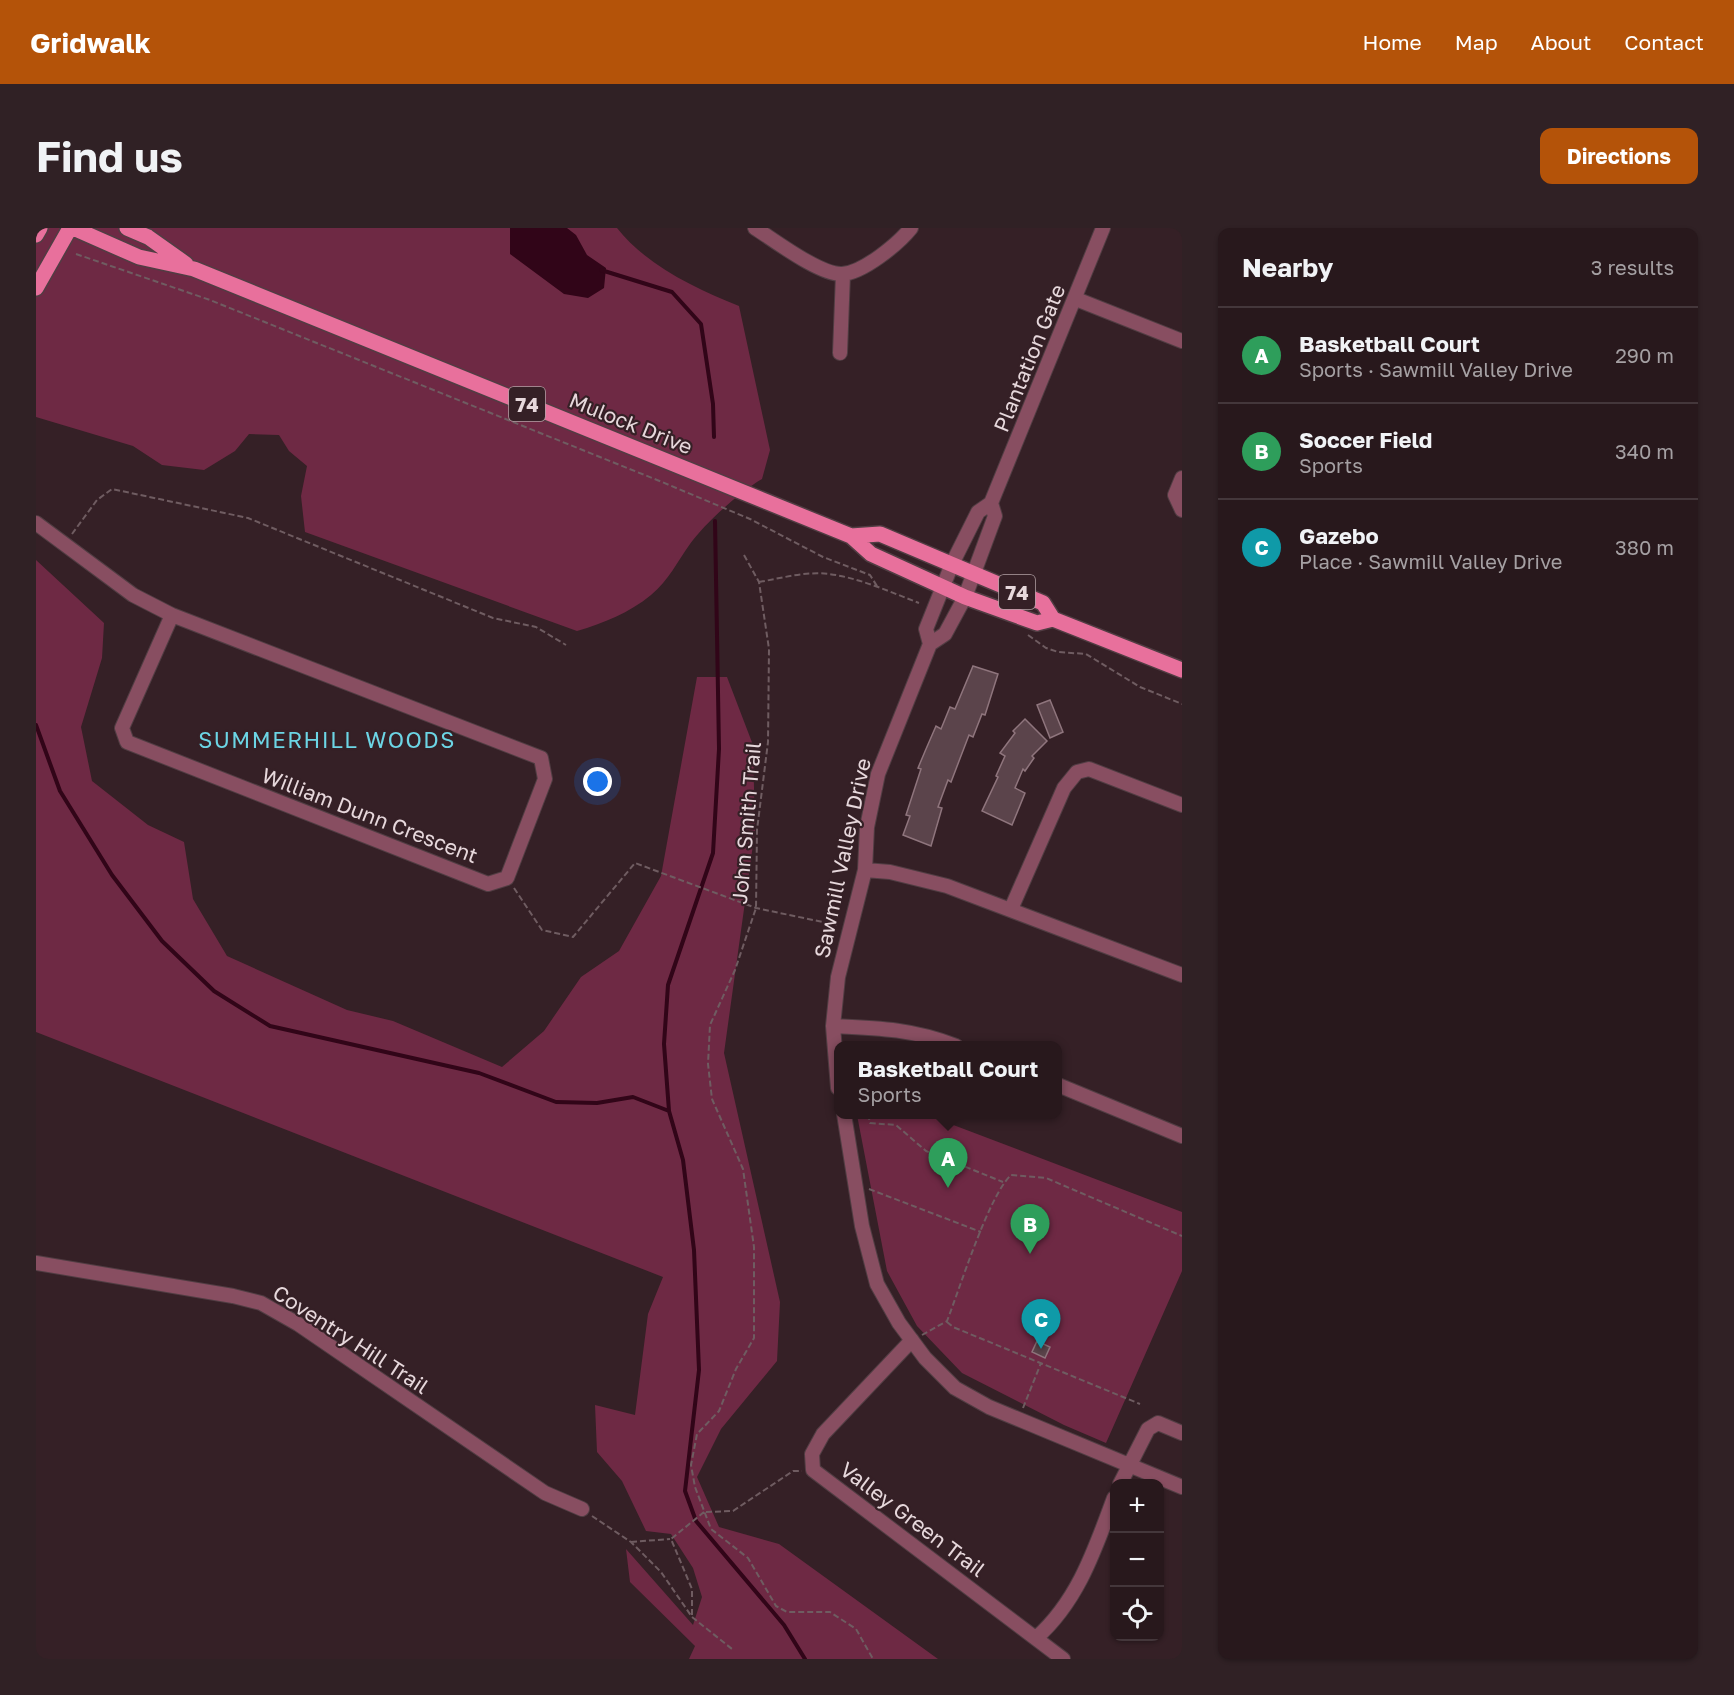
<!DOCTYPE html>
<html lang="en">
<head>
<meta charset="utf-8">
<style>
  :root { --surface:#28181c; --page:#302125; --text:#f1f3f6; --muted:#a5a0a3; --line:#44373b; --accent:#b45309 }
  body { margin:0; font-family:"Golos Text",sans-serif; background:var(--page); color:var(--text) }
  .controls { position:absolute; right:18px; bottom:18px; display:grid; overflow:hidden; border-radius:12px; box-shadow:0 2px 4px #0004 }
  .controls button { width:54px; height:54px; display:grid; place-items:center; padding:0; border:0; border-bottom:2px solid var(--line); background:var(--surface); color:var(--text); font:30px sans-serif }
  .you { position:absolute; left:562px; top:554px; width:21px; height:21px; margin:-15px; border:4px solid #fff; border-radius:50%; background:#1a73e8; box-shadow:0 0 0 9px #1a73e833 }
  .badge { display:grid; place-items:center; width:39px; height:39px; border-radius:50%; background:var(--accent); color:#fff; font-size:20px; font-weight:700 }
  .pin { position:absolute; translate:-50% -50px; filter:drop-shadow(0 2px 3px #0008) }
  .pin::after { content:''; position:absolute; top:32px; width:21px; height:18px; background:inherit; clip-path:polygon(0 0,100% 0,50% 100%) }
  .popup { position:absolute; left:798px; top:813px; width:228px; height:78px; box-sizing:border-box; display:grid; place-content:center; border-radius:12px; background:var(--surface); filter:drop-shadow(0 2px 4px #0005); font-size:20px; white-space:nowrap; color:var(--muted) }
  .popup b { font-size:22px; color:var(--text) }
  .popup::after { content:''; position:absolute; left:50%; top:100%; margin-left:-12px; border:12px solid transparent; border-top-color:var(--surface) }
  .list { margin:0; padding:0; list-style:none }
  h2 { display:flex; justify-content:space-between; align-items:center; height:78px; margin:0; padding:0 24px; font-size:26px }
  h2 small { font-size:20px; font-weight:400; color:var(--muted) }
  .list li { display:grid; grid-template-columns:39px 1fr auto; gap:18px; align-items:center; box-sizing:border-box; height:96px; padding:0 24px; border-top:2px solid var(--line) }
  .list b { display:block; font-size:22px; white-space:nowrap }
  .list p { margin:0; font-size:20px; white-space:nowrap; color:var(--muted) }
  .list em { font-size:20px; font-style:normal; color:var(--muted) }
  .icon { flex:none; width:33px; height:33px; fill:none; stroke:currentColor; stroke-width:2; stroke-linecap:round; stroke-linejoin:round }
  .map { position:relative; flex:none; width:1146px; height:1431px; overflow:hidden; border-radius:12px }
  header { display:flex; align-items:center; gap:36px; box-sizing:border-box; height:84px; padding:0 30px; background:var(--accent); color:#fff }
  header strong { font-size:28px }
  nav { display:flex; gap:33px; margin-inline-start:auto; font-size:21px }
  .intro { display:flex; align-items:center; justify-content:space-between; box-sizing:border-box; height:144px; padding:0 36px }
  h1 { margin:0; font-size:42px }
  .button { padding:15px 27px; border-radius:12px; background:var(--accent); color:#fff; font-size:21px; font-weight:700 }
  main { display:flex; gap:36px; padding:0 36px }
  aside { flex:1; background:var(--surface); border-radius:12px; box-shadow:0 2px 4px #0004 }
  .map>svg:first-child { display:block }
  .green { fill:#6e2944 }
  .water { fill:#310518 }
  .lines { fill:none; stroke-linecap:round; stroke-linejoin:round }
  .stream { stroke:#310518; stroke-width:4 }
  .building { fill:#5b444b; stroke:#8f757d; stroke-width:1.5 }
  .minor-casing { stroke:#513d43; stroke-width:16 }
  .major-casing { stroke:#513d43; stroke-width:18 }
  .path { stroke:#6f5c61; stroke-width:2; stroke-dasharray:6 3; stroke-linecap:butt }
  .minor { stroke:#884e61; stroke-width:14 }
  .major { stroke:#e8709c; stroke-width:15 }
  .labels { text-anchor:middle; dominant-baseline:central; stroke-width:4.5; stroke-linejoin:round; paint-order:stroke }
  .shield { fill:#352026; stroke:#b2a1a5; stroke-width:1.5 }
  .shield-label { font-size:20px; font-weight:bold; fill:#e7d8dc }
  .street-label { font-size:21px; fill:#e7d8dc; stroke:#352026 }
  .neighbourhood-label { font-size:22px; letter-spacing:1.5px; fill:#6cd5e5; stroke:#352026 }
</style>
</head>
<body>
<header>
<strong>Gridwalk</strong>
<nav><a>Home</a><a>Map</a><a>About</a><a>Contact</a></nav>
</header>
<div class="intro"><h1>Find us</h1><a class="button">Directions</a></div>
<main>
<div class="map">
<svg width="1146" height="1431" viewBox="0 0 1146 1431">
  <rect width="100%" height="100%" fill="#352026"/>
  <path class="green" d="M0 0H581C610 37 660 61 703 78L734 222 726 251C705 263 669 295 654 316 641 334 633 352 615 367 593 385 568 395 541 403L269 304 265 268 271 238 253 223 243 207 213 206 199 223 168 242 126 237 97 218 0 189Z
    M0 332 68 395 66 430 45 499 56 553 112 597 148 614 157 671 191 728 311 782 357 793 466 839 508 803 545 749 583 723 625 648 661 449H691L717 517 719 602 688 825 744 1074 741 1133 685 1201 661 1249 683 1299 743 1316 902 1431H653L659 1418 594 1354 590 1321 657 1397 666 1369 657 1340 635 1306 610 1303 586 1253 561 1224 559 1177 599 1187 612 1086 627 1049 0 804Z
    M821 887H891L1146 984V1043L1070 1215 1028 1197 926 1145 881 1098 851 1043Z"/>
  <path class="water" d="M474 0H531L540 7 551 27 570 40 568 60 552 70 528 66 474 26Z"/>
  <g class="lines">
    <path class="stream" d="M565 42 636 64 665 96 677 176 678 209
      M679 293 683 521 677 625 632 757 628 816 633 883 647 932 658 1022 663 1142 649 1263 660 1293 748 1397 769 1431
      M0 497 24 563 76 647 126 713 178 763 234 798 443 845 520 874 561 875 597 869 633 883"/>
  </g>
  <path class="building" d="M937 438 962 446 949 487 946 486 937 509 933 507 915 554 912 552 902 579 906 580 895 618 867 607 874 588 870 587 885 541 882 540 890 521 900 498 905 501 914 479 919 481Z
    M1014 472 1027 504 1014 510 1001 477Z
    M989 491 1011 513 996 528 998 530 989 543 987 541 979 560 989 565 976 597 946 583 962 549 960 548 969 528 964 525 979 505 977 503Z
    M1001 1113 1014 1119 1009 1130 996 1124Z"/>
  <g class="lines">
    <g class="minor-casing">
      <path id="minor" d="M719 0C738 12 784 47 806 46 827 45 862 16 875 0
        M1040 71 1146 113
        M804 125 807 46
        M1146 250 1139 267 1146 282
        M0 295 97 367 136 387 505 530 509 551 471 650 452 656 91 514 86 500 136 387
        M894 416 890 401 916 336 942 284 955 275 1067 0
        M829 642 854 644 911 658 1146 747
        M975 681 1028 560 1041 544 1053 541 1146 577
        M797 798C842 800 877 801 920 818
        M1022 857 1146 908
        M802 860 797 798 802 749 829 642 831 599 842 546 894 416 909 406 929 369 959 288 955 275
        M808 886 826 998 841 1056 863 1095 889 1130 919 1160 953 1179 1146 1259
        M0 1035 197 1068 225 1075 262 1096 509 1265 546 1281
        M876 1112 787 1206 776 1226 777 1242 1027 1431
        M1084 1256 1112 1201 1122 1195 1146 1205
        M1000 1410C1042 1373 1059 1321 1078 1270"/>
    </g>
    <g class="major-casing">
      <path id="major" d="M37 0 103 29 158 41 815 308 835 326 929 369 1001 395 1017 391 1146 442
        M91 0 112 9 150 36
        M0 7 4 0
        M0 60 34 0
        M815 308 844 306 1007 375 1017 391"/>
    </g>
    <path class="path" d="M40 26 174 72 626 254 714 291 787 329 834 347 841 358
      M36 306 61 272 76 261 212 290 457 390 500 399 530 417
      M708 327 723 354 733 421 732 514 721 602 720 680 699 742 674 797 672 836 676 871 707 941 718 1019V1110L700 1141 683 1183 661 1206 655 1237 659 1259 675 1301 712 1330 740 1378 751 1384H794L820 1401 837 1431
      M723 354C746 350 770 343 793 346 824 350 854 364 883 375
      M992 407 1010 420 1022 424 1050 426 1104 459 1146 476
      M478 660 506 702 537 709 599 635 720 680 801 697
      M832 886 834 895 860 897 890 923 967 954
      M833 961 945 1004
      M911 1094 917 1099 1104 1176
      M886 1107 911 1093C924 1060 952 969 975 947L1010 950 1146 1008
      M987 1180 1005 1135
      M670 1284 697 1283 757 1243H766
      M556 1288 595 1314 625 1344 656 1389 696 1421
      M595 1314 634 1311
      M656 1387V1361L635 1311 668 1284"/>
    <use href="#minor" class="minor"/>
    <use href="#major" class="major"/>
  </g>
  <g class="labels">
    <g class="shield">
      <rect x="473" y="159" width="36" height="34" rx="4.5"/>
      <rect x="963" y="347" width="36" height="34" rx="4.5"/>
    </g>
    <g class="shield-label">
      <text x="491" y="176">74</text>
      <text x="981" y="364">74</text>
    </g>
    <g class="street-label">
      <text transform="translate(993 130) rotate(-68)">Plantation Gate</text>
      <text transform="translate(595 195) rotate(22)">Mulock Drive</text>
      <text transform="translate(334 587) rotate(21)">William Dunn Crescent</text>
      <text transform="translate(710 595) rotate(-85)">John Smith Trail</text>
      <text transform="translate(806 630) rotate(-78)">Sawmill Valley Drive</text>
      <text transform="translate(315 1111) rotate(33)">Coventry Hill Trail</text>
      <text transform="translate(877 1291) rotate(37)">Valley Green Trail</text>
    </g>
    <g class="neighbourhood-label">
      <text x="291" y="511">SUMMERHILL WOODS</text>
    </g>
  </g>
</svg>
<div class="controls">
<button>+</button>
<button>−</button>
<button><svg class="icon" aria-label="locate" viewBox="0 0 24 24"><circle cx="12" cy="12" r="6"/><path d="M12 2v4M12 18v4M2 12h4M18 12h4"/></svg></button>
</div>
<div class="you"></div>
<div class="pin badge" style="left:912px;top:960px;background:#2e9e5b">A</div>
<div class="popup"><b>Basketball Court</b>Sports</div>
<div class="pin badge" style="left:994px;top:1026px;background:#2e9e5b">B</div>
<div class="pin badge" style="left:1005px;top:1121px;background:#0f9aa8">C</div>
</div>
<aside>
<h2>Nearby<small>3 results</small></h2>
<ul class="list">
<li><span class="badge" style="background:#2e9e5b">A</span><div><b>Basketball Court</b><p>Sports · Sawmill Valley Drive</p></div><em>290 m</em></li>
<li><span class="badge" style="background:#2e9e5b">B</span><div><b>Soccer Field</b><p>Sports</p></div><em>340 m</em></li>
<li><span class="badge" style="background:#0f9aa8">C</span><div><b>Gazebo</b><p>Place · Sawmill Valley Drive</p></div><em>380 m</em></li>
</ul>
</aside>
</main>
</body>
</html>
